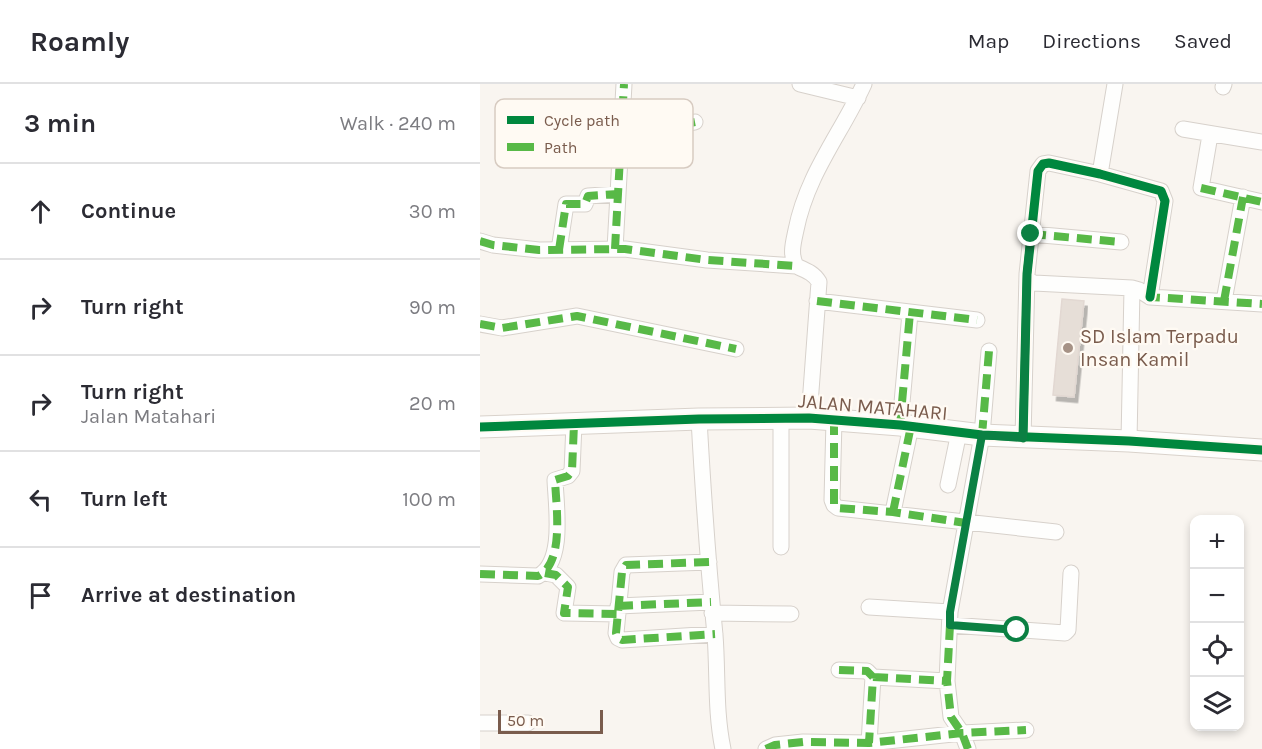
<!DOCTYPE html>
<html lang="en">
<head>
<meta charset="utf-8">
<style>
  :root { --surface:#fff; --page:#f2f2f3; --text:#2b2b33; --muted:#7c7c81; --line:#e1e1e2 }
  body { margin:0; font-family:Karla,sans-serif; background:var(--page); color:var(--text) }
  .controls { position:absolute; right:18px; bottom:18px; display:grid; overflow:hidden; border-radius:12px; box-shadow:0 3px 9px #0003 }
  .controls button { width:54px; height:54px; display:grid; place-items:center; padding:0; border:0; border-bottom:2px solid var(--line); background:var(--surface); color:var(--text); font:30px sans-serif }
  .scale { position:absolute; left:18px; bottom:15px; width:105px; box-sizing:border-box; padding-left:6px; border:3px solid #7a5c4d; border-top:0; font-size:16px; line-height:21px; white-space:nowrap; color:#7a5c4d; -webkit-text-stroke:4px #fffaf3; paint-order:stroke }
  .stop { position:absolute; width:18px; height:18px; margin:-14px; border:4px solid #0b8043; border-radius:50%; background:#fff }
  .stop.end { background:#0b8043; border-color:#fff; box-shadow:0 2px 6px #0008 }
  .list { margin:0; padding:0; list-style:none }
  h2 { display:flex; justify-content:space-between; align-items:center; height:78px; margin:0; padding:0 24px; font-size:26px }
  h2 small { font-size:20px; font-weight:400; color:var(--muted) }
  .list li { display:grid; grid-template-columns:39px 1fr auto; gap:18px; align-items:center; box-sizing:border-box; height:96px; padding:0 24px; border-top:2px solid var(--line) }
  .list b { display:block; font-size:22px; white-space:nowrap }
  .list p { margin:0; font-size:20px; white-space:nowrap; color:var(--muted) }
  .list em { font-size:20px; font-style:normal; color:var(--muted) }
  .icon { flex:none; width:33px; height:33px; fill:none; stroke:currentColor; stroke-width:2; stroke-linecap:round; stroke-linejoin:round }
  .map { position:relative; flex:none; width:782px; height:665px; overflow:hidden }
  header { display:flex; align-items:center; gap:36px; box-sizing:border-box; height:84px; padding:0 30px; background:var(--surface); border-bottom:2px solid var(--line) }
  header strong { font-size:28px }
  nav { display:flex; gap:33px; margin-inline-start:auto; font-size:21px }
  main { display:flex }
  aside { flex:1; background:var(--surface) }
  .map>svg:first-child { display:block }
  .building { fill:#e6ded7; stroke:#e2d8d2; stroke-width:1.5; filter:url(#shadow) }
  .lines { fill:none; stroke-linecap:round; stroke-linejoin:round }
  .street-casing { stroke:#d7d1cb; stroke-width:17 }
  .secondary-casing { stroke:#d9d2cb; stroke-width:23 }
  .street { stroke:#fefefd; stroke-width:15 }
  .secondary { stroke:#fefefd; stroke-width:21 }
  .quiet { stroke:#58b947; stroke-width:8; stroke-dasharray:15 8; stroke-linecap:butt }
  .cycleway-casing { stroke:#fffaf3; stroke-width:13 }
  .cycleway { stroke:#00873e; stroke-width:9 }
  .route { stroke:#0b8043; stroke-width:8 }
  .poi-dot { fill:#a69286; stroke:#fffaf3; stroke-width:2 }
  .labels { text-anchor:middle; dominant-baseline:central; stroke-width:4.5; stroke-linejoin:round; paint-order:stroke }
  .poi-label { font-size:20px; fill:#7a5c4d; stroke:#fffaf3; text-anchor:start }
  .street-label { font-size:20px; fill:#7a5c4d; stroke:#fffaf3 }
  .key { fill:#fffaf3; stroke:#d7cbc1; stroke-width:1.5 }
  .key-label { font-size:16px; fill:#7a5c4d }
</style>
</head>
<body>
<header>
<strong>Roamly</strong>
<nav><a>Map</a><a>Directions</a><a>Saved</a></nav>
</header>
<main>
<aside>
<h2>3 min<small>Walk · 240 m</small></h2>
<ul class="list">
<li><svg class="icon" aria-label="ahead" viewBox="0 0 24 24"><path d="M12 20V5M6 11l6-6 6 6"/></svg><div><b>Continue</b></div><em>30 m</em></li>
<li><svg class="icon" aria-label="right" viewBox="0 0 24 24"><path d="M7 20v-9h11M14 6l5 5-5 5"/></svg><div><b>Turn right</b></div><em>90 m</em></li>
<li><svg class="icon" aria-label="right" viewBox="0 0 24 24"><path d="M7 20v-9h11M14 6l5 5-5 5"/></svg><div><b>Turn right</b><p>Jalan Matahari</p></div><em>20 m</em></li>
<li><svg class="icon" aria-label="left" viewBox="0 0 24 24"><path d="M17 20v-9H6M10 6l-5 5 5 5"/></svg><div><b>Turn left</b></div><em>100 m</em></li>
<li><svg class="icon" aria-label="arrive" viewBox="0 0 24 24"><path d="M6 21V4h12l-3 4 3 4H6"/></svg><div><b>Arrive at destination</b></div></li>
</ul>
</aside>
<div class="map">
<svg width="782" height="665" viewBox="0 0 782 665">
  <defs>
    <filter id="shadow"><feDropShadow dx="3.5" dy="5.5" stdDeviation="0" flood-color="#0004"/></filter>
  </defs>
  <rect width="100%" height="100%" fill="#f9f5f0"/>
  <path class="building" d="M582 215 604 217 594 313 573 311Z"/>
  <g class="lines">
    <g class="street-casing">
      <path id="street" d="M320 0 378 14
        M743 3 744 0
        M703 45 782 58
        M730 51 721 104 782 118
        M140 61 202 66
        M197 65 199 49 205 40 215 38
        M620 90 635 0
        M551 150 641 158
        M0 157 13 161 59 166 145 165 227 176 316 182C325 186 334 189 339 198L329 334
        M135 165 144 0
        M79 166 86 120H105L108 112 138 110
        M316 182C310 170 313 160 316 146 327 90 361 50 384 0
        M548 196 554 199 652 204 659 206 670 213 782 220
        M337 217 497 236
        M744 217 763 113
        M0 240 22 244 97 232 256 265
        M301 334V463
        M219 335C223 407 228 479 235 551 238 589 235 627 243 665
        M354 336 352 416 354 421 358 424 576 448
        M420 341 430 229
        M543 354 547 190 558 87 563 80 569 79 620 90 681 107 685 117 670 213
        M649 357 652 204
        M468 401 479 348
        M413 428 431 342
        M229 478 146 481 142 488 136 549 138 554 142 556 235 550
        M65 489 76 491 88 503 84 529 138 530
        M0 490 58 492C85 479 76 422 75 396L88 392 92 387 94 340
        M138 522 231 518
        M389 523 470 528
        M232 529 311 530
        M470 541 585 549 588 546 591 489
        M359 586 387 587 393 593 389 659
        M393 593 467 597
        M0 639H48
        M286 665 295 661 323 658 389 659 482 649 546 646
        M488 665 482 649 471 633 467 597 470 528 502 351 509 267"/>
    </g>
    <g class="secondary-casing">
      <path id="secondary" d="M0 343 219 335 329 334 420 341 502 351 649 357 782 366"/>
    </g>
    <use href="#street" class="street"/>
    <use href="#secondary" class="secondary"/>
    <path class="quiet" d="M140 61 202 66
      M197 65 199 49 205 40 215 38
      M721 104 782 118
      M551 150 641 158
      M0 157 13 161 59 166 145 165 227 176 316 182
      M135 165 144 0
      M79 166 86 120H105L108 112 138 110
      M671 208 670 213 782 220
      M337 217 497 236
      M744 217 763 113
      M0 240 22 244 97 232 256 265
      M354 336V421L358 424 413 428 486 439
      M420 341 430 229
      M502 351 509 267
      M413 428 431 342
      M229 478 146 481 142 488 136 549 138 554 142 556 235 550
      M65 489 76 491 88 503 84 529 138 530
      M0 490 58 492C85 479 76 422 75 396L88 392 92 387 94 340
      M138 522 231 518
      M470 541 467 597 471 633 482 649 488 665
      M359 586 387 587 393 593 389 659
      M393 593 467 597
      M286 665 295 661 323 658 389 659 482 649 546 646"/>
    <g class="cycleway-casing">
      <path id="cycleway" d="M0 343 219 335 329 334 420 341 502 351 649 357 782 366
        M543 354 547 190 558 87 563 80 569 79 620 90 681 107 685 117 670 213"/>
    </g>
    <use href="#cycleway" class="cycleway"/>
  </g>
  <g class="lines">
    <path class="route" d="M537 546 470 541V528L502 351 543 354 547 190 551 150"/>
  </g>
  <circle class="poi-dot" cx="588" cy="264" r="6"/>
  <g class="labels">
    <g class="poi-label">
      <text x="600" y="252">SD Islam Terpadu<tspan x="600" dy="23">Insan Kamil</tspan></text>
    </g>
    <g class="street-label">
      <text transform="translate(393 323) rotate(5)">JALAN MATAHARI</text>
    </g>
  </g>
  <rect x="15" y="15" width="198" height="69" rx="9" class="key"/>
  <rect x="27" y="32" width="27" height="8" fill="#00873e"/>
  <rect x="27" y="59" width="27" height="8" fill="#58b947"/>
  <g class="key-label">
    <text x="64" y="42">Cycle path</text>
    <text x="64" y="69">Path</text>
  </g>
</svg>
<div class="controls">
<button>+</button>
<button>−</button>
<button><svg class="icon" aria-label="locate" viewBox="0 0 24 24"><circle cx="12" cy="12" r="6"/><path d="M12 2v4M12 18v4M2 12h4M18 12h4"/></svg></button>
<button><svg class="icon" aria-label="layers" viewBox="0 0 24 24"><path d="M12 4l9 5-9 5-9-5zM3 14l9 5 9-5"/></svg></button>
</div>
<div class="scale">50 m</div>
<div class="stop" style="left:537px;top:546px"></div>
<div class="stop end" style="left:551px;top:150px"></div>
</div>
</main>
</body>
</html>
